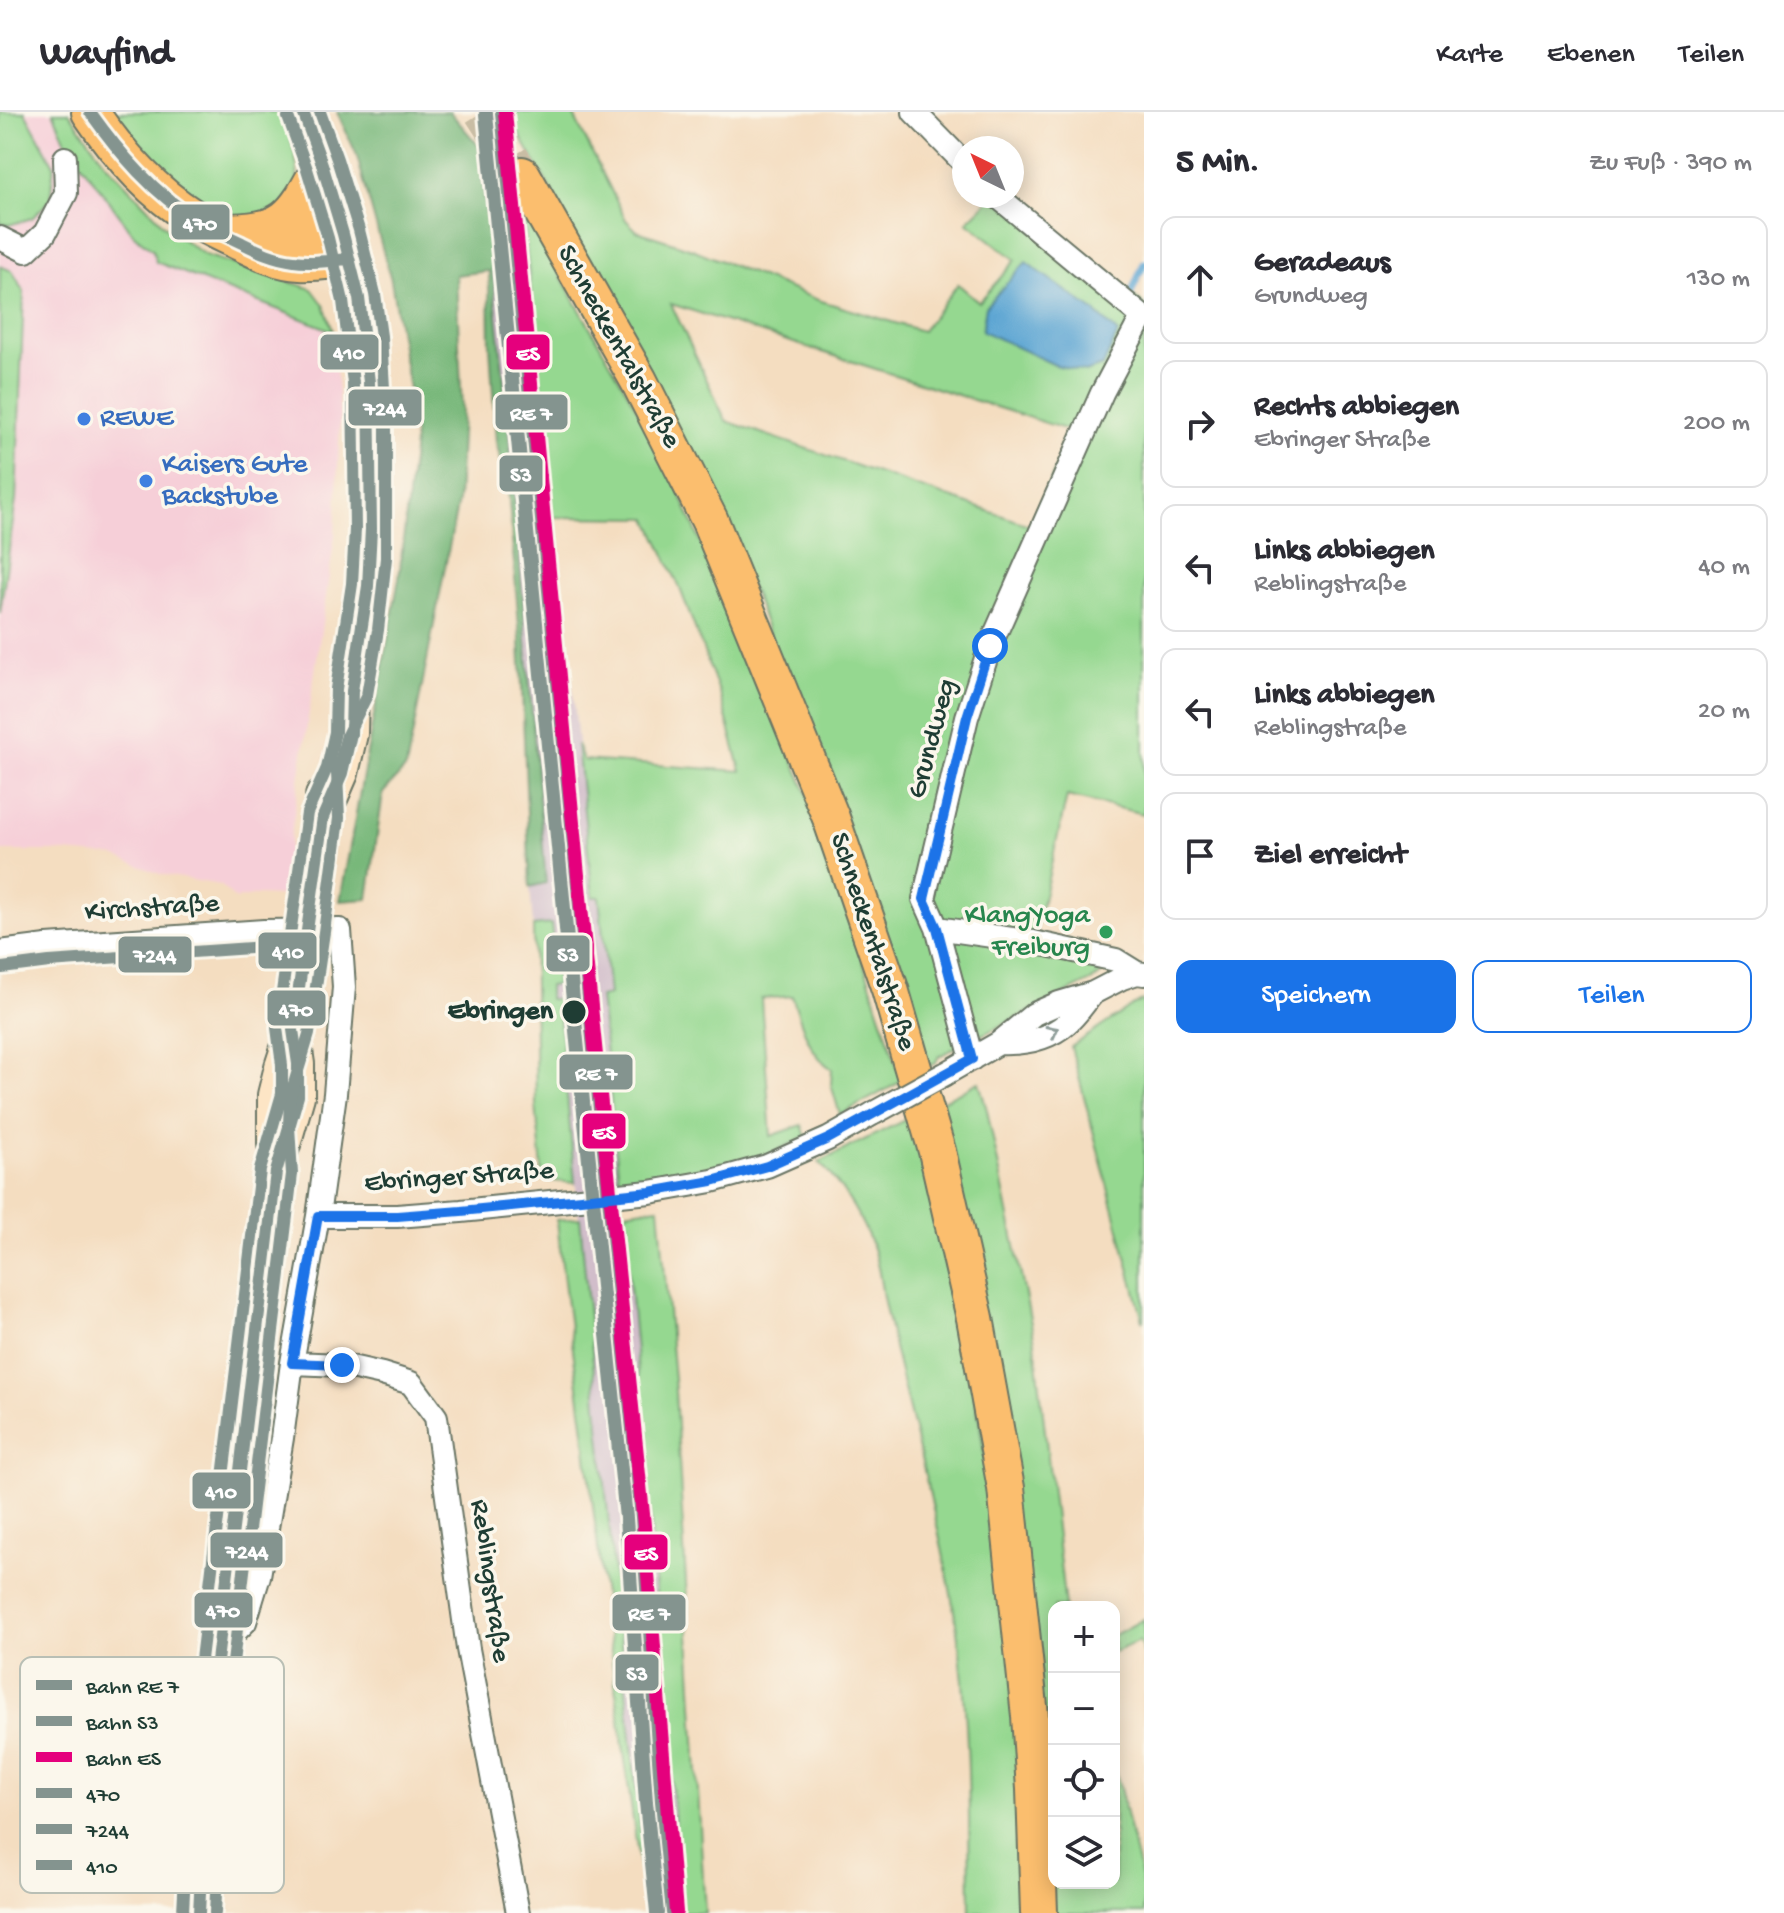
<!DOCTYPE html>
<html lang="de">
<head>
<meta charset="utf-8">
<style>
  :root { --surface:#fff; --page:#f2f2f3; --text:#2b2b33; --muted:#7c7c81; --line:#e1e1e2; --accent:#1a73e8 }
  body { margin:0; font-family:"Gochi Hand",sans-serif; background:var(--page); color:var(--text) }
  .controls { position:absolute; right:24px; bottom:24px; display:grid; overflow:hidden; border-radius:16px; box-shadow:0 4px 20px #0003 }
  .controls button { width:72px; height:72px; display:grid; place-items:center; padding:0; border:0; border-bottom:2px solid var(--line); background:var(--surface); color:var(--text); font:40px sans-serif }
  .compass { position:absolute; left:952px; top:24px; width:72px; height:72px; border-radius:50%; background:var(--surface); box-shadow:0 4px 20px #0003; rotate:317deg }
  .stop { position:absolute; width:24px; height:24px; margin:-18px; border:6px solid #1a73e8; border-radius:50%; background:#fff }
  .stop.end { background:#1a73e8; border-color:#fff; box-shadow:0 2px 8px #0008 }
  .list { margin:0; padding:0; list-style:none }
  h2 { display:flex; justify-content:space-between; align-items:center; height:104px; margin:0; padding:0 32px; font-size:34px }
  h2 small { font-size:26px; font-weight:400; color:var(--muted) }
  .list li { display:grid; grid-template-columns:52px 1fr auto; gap:24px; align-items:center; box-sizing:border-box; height:128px; margin:0 16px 16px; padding:0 16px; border:2px solid var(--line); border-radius:16px }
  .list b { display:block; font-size:30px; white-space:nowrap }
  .list p { margin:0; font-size:26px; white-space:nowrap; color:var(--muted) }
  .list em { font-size:26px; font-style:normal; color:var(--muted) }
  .actions { display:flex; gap:16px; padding:24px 32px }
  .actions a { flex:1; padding:18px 0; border:2px solid var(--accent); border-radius:16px; text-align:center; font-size:28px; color:var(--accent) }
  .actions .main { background:var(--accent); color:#fff }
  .icon { flex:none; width:44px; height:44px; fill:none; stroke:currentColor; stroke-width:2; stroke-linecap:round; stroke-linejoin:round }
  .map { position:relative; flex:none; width:1144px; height:1801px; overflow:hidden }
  header { display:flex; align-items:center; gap:48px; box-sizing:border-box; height:112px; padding:0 40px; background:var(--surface); border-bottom:2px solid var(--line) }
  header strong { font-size:38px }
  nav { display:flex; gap:44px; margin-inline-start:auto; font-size:28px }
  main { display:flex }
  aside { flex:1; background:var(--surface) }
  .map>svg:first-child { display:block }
  .built { fill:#f6cfd8 }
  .industrial { fill:#d1bdca }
  .green { fill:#95d890; stroke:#5a8a62; stroke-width:2; fill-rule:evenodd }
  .forest { fill:#78b87a; stroke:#4c7a57; stroke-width:2 }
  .water { fill:#5ca5d3; stroke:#3e7184; stroke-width:2 }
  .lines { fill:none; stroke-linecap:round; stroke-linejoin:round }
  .stream { stroke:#5ca5d3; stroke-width:7 }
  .primary-tunnel { stroke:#c9bda4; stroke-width:36; stroke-dasharray:36 18; stroke-linecap:butt }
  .street-casing { stroke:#6a7565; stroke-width:26 }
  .secondary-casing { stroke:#6a7565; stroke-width:36 }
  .primary-casing { stroke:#6a7565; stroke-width:40 }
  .street { stroke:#fff; stroke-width:22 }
  .secondary { stroke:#fde5c5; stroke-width:32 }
  .primary { stroke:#fbbe6e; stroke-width:36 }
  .street-bridge-casing { stroke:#6a7565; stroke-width:26; stroke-linecap:butt }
  .street-bridge { stroke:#fff; stroke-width:22 }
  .bus-1-casing { stroke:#fbf7ec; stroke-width:18 }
  .bus-2-casing { stroke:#fbf7ec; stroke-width:18 }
  .bus-3-casing { stroke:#fbf7ec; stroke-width:18 }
  .bus-1 { stroke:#84948f; stroke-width:12 }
  .bus-2 { stroke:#84948f; stroke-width:12 }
  .bus-3 { stroke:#84948f; stroke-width:12 }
  .rail-1-casing { stroke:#fbf7ec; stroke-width:20 }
  .rail-2-casing { stroke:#fbf7ec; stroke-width:20 }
  .rail-3-casing { stroke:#fbf7ec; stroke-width:20 }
  .rail-1 { stroke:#84948f; stroke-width:14 }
  .rail-2 { stroke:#84948f; stroke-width:14 }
  .rail-3 { stroke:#e5007d; stroke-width:14 }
  .oneway { stroke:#8f9e9a }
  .route { stroke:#1a73e8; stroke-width:10 }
  .shop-dot { fill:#3f7fe0; stroke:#fbf7ec; stroke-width:3 }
  .leisure-dot { fill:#2e9e5b; stroke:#fbf7ec; stroke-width:3 }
  .stop-dot { fill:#1f3d34; stroke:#fbf7ec; stroke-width:3 }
  .labels { text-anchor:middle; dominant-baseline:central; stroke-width:7; stroke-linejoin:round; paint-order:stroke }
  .street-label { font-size:28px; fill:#1f3d34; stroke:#fbf7ec }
  .shop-label { font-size:28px; fill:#366cbe; stroke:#fbf7ec; text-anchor:start }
  .leisure-label { font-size:28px; fill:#27864d; stroke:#fbf7ec; text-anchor:end }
  .stop-label { font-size:28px; font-weight:bold; fill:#1f3d34; stroke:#fbf7ec; text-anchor:end }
  .key { fill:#fbf7ec; stroke:#b9bfb5; stroke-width:2 }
  .key-label { font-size:22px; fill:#1f3d34 }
  .line-badge { stroke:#fbf7ec; stroke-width:3 }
  .badge-label { font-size:22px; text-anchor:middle; font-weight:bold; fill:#fff }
</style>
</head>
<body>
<header>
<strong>Wayfind</strong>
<nav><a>Karte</a><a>Ebenen</a><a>Teilen</a></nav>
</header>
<main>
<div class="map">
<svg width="1144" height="1801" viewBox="0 0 1144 1801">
  <rect width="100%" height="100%" fill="#fbf7ec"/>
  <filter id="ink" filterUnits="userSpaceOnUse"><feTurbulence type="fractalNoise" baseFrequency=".0125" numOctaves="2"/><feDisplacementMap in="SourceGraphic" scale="16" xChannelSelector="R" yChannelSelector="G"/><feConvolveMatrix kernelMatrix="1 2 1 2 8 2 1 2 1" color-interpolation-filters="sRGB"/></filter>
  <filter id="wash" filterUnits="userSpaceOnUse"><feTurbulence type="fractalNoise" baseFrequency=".006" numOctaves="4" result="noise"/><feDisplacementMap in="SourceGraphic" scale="32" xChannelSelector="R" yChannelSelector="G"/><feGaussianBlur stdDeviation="1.8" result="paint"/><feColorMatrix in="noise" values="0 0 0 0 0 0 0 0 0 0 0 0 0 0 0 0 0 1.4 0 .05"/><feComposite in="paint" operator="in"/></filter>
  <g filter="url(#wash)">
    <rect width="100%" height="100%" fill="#f4ddc0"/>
    <path class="built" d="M0 0H53L68 34 134 123 153 138 156 150 333 219 340 306 335 423 282 784 258 783 235 787 220 773 160 762 114 744 53 739H0V501L16 388 24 179 12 159 0 154Z"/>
    <path class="industrial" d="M477 0H512L543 294 551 405 573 579 592 779 593 785H599L601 799 609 884 601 886 641 1293 682 1801H649L598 1304 558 888H549V874L557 872 551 814 550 812 533 814 530 775 546 771 507 297Z"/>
    <path class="green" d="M0 0H25L54 53 50 88 32 106 9 113 0 111Z
      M53 0H69L105 51 166 115 205 143 312 177 324 193 333 219 156 150 153 138 134 123 68 34Z
      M109 0H283C288 14 300 55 297 69 295 78 285 89 280 97L244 106 223 100 192 82 151 45Z
      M512 0H572L626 108 637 119 692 137 818 188 922 219 958 172 979 190 1016 148 967 110 990 87 1012 84V79L1049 113 1144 193V702L1067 684 1032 836 1103 852V860L1095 867 939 944 936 950 927 956 755 484 557 88 513 12ZM671 192 1071 319 1032 414 726 309Z
      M522 97 664 344 811 690 902 969 840 1003 831 972 832 957C808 942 801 909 792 884L761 887 771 1024 802 1013 806 1025 767 1043 709 1060 619 1068 600 885 609 883 599 785H593L577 632 583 648 741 659 720 582 679 474 648 406 551 405 543 294Z
      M0 154 12 159 24 179 16 388 0 501Z
      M551 812 557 873 549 874V887H558L575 1071 543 1068 536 993 533 814Z
      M1144 888V1209H1143L1071 935 1132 894Z
      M979 970 987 998 1035 1231 1065 1495H1054V1771H1114V1651L1144 1778V1801H1049L936 992Z
      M913 1004 979 1308 1011 1530 1028 1801H970C969 1714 970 1627 960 1540 948 1444 921 1350 899 1256 893 1232 888 1209 883 1185 880 1165 877 1144 869 1126 857 1098 840 1072 819 1050Z
      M659 1095 675 1279 705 1801H682L641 1293 623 1100Z
      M580 1106 598 1304 649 1801H646C623 1641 603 1480 584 1319 575 1249 564 1179 557 1108Z
      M1144 1507V1542L1139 1529 1114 1540V1523Z"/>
    <path class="forest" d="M337 0H450L479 34 507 297 546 771 530 775 520 527 508 376 496 330 490 234 489 159 456 163 462 299 458 389 406 656 383 681 368 787 340 789 399 466 414 330V307L391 168 356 41Z"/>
    <path class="water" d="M1026 150 1094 199 1118 221 1103 254 1085 260 1055 253 982 219 986 194Z"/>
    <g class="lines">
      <path class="stream" d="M1130 184 1144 151"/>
    </g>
  </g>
  <g filter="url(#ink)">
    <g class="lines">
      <path class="primary-tunnel" d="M482 0 522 63"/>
      <g class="street-casing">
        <path id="street" d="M914 0 964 51
          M997 84 1144 206
          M0 126 26 139 45 121 66 81 65 46
          M937 816 1033 830 1116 848 1137 861
          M0 840 47 834 264 819 340 818 344 875 335 982 318 1104 292 1251 282 1326 259 1464 245 1510 237 1518 218 1532
          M999 931C1024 932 1048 928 1067 911 1077 903 1084 891 1093 881
          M972 947 937 816 924 787 967 605 990 534 1102 281 1142 205
          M945 962 999 931 1034 902 1059 891 1093 881 1122 866 1137 861 1144 862
          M318 1104H397L461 1099 650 1080 712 1069 767 1054 828 1027 874 1001
          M292 1251 342 1253 382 1262 411 1271 436 1305 468 1537 518 1801"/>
      </g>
      <g class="secondary-casing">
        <path id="secondary" d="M303 0 322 52 343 122 359 186 369 270 371 417 368 474 352 579 351 622 342 661 323 705
          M274 1033V983L281 955 293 918 322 714V684
          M199 1801 208 1624 276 1060 298 984V952L293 918"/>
      </g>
      <g class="primary-casing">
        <path id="primary" d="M90 0C117 40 151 79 192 105 208 116 225 123 242 131 260 140 279 149 300 150 316 151 333 148 349 147
          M522 63 639 269 710 409 831 706 890 877 937 1039 975 1206 1006 1376 1030 1604 1035 1677 1039 1801
          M272 115 343 122
          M220 120C286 120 292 108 322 52"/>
      </g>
      <use href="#street" class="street"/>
      <use href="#secondary" class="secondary"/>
      <use href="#primary" class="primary"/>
      <g class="street-bridge-casing">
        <path id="street-bridge" d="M874 1001 945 962"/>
      </g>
      <use href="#street-bridge" class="street-bridge"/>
      <g class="bus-1-casing">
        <path id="bus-1" d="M90 0C120 42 153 81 198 109 212 117 227 124 242 131 258 139 275 147 294 149 312 152 331 148 349 147
          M199 1801 208 1624 276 1060 298 984V952L293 918 323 705 342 661 351 622 352 579 368 474 371 417 369 270 359 186 343 122 322 52 303 0"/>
      </g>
      <g class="bus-2-casing">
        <path id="bus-2" d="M2 856 49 850 265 835 308 834
          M215 1801 224 1625 292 1062 289 1015 290 985 309 922 324 820 339 706 337 661 347 623 367 583 378 518 386 446V311L381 224 375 182 359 118 337 47 320 0"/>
      </g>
      <g class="bus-3-casing">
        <path id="bus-3" d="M183 1800 192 1622 260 1058 282 982V953L277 916 307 701 327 656 335 620 336 577 352 472 355 417 353 271 343 189 328 126 307 57 288 5"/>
      </g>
      <use href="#bus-1" class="bus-1"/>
      <use href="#bus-2" class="bus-2"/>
      <use href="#bus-3" class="bus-3"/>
      <g class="rail-1-casing">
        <path id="rail-1" d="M502 0 600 998 642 1405 662 1689 673 1801"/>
      </g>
      <g class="rail-2-casing">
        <path id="rail-2" d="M486 2 584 1000 626 1406 646 1690 657 1801"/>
      </g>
      <g class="rail-3-casing">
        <path id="rail-3" d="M505 0 584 826 643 1402 676 1800"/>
      </g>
      <use href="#rail-1" class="rail-1"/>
      <use href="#rail-2" class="rail-2"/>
      <use href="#rail-3" class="rail-3"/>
    </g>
    <defs><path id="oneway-chevron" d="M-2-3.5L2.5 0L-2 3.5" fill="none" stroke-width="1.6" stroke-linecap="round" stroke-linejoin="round" transform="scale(2)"/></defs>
    <use class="oneway" href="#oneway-chevron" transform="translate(1053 919) rotate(-28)"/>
  </g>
  <g class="lines" filter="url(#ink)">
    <path class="route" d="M342 1253 292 1251 318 1104H397L461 1099 650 1080 712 1069 767 1054 828 1027 972 947 937 816 924 787 967 605 990 534"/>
  </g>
  <g class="shop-dot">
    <circle cx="84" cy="307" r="8"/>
    <circle cx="146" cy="369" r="8"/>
  </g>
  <circle class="leisure-dot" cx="1106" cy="820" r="8"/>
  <circle class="stop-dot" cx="574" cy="900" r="13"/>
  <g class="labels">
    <g class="street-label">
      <text transform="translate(618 235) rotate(61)">Schneckentalstraße</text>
      <text transform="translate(933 627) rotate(-75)">Grundweg</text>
      <text transform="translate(152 797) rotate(-4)">Kirchstraße</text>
      <text transform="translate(872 830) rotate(72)">Schneckentalstraße</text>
      <text transform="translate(459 1066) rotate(-4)">Ebringer Straße</text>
      <text transform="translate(489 1469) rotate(82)">Reblingstraße</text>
    </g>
    <g class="shop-label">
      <text x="100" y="307">REWE</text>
      <text x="162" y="353">Kaisers Gute<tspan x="162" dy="32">Backstube</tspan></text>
    </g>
    <g class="leisure-label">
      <text x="1090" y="804">KlangYoga<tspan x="1090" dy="32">Freiburg</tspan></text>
    </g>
    <g class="stop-label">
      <text x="553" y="900">Ebringen</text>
    </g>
  </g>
  <rect x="20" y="1545" width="264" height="236" rx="12" class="key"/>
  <rect x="36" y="1568" width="36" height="10" fill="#84948f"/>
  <rect x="36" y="1604" width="36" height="10" fill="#84948f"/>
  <rect x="36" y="1640" width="36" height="10" fill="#e5007d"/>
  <rect x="36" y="1676" width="36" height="10" fill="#84948f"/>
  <rect x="36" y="1712" width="36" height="10" fill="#84948f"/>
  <rect x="36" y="1748" width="36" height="10" fill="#84948f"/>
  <g class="key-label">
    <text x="86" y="1581">Bahn RE 7</text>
    <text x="86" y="1617">Bahn S3</text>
    <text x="86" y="1653">Bahn ES</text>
    <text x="86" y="1689">470</text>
    <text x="86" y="1725">7244</text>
    <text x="86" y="1761">410</text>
  </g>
  <g class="line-badge">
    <rect x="170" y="91" width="61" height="38" rx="8" fill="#84948f"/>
    <rect x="319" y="221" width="61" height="38" rx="8" fill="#84948f"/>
    <rect x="505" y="221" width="46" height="38" rx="8" fill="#e5007d"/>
    <rect x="347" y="276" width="76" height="39" rx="8" fill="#84948f"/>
    <rect x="494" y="281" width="75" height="38" rx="8" fill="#84948f"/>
    <rect x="498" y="342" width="46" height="39" rx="8" fill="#84948f"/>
    <rect x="257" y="819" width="61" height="39" rx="8" fill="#84948f"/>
    <rect x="545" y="822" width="46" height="39" rx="8" fill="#84948f"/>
    <rect x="117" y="823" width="76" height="39" rx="8" fill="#84948f"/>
    <rect x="266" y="877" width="61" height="38" rx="8" fill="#84948f"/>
    <rect x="558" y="941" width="76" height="38" rx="8" fill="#84948f"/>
    <rect x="581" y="1000" width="46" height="38" rx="8" fill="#e5007d"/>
    <rect x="191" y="1359" width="61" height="39" rx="8" fill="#84948f"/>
    <rect x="209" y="1419" width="75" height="38" rx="8" fill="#84948f"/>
    <rect x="623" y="1421" width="46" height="38" rx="8" fill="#e5007d"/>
    <rect x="193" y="1479" width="61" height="38" rx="8" fill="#84948f"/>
    <rect x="611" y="1481" width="76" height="39" rx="8" fill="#84948f"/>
    <rect x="614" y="1541" width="46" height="39" rx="8" fill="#84948f"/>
  </g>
  <g class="badge-label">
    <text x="200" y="118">470</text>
    <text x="349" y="247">410</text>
    <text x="528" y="248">ES</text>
    <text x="385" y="303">7244</text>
    <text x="531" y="308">RE 7</text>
    <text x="521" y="369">S3</text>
    <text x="288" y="846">410</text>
    <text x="568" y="849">S3</text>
    <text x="155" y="850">7244</text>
    <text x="296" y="904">470</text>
    <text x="596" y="968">RE 7</text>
    <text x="604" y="1027">ES</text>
    <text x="221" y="1386">410</text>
    <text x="247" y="1446">7244</text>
    <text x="646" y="1448">ES</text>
    <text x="223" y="1505">470</text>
    <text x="649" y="1508">RE 7</text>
    <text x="637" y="1568">S3</text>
  </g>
</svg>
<div class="controls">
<button>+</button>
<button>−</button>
<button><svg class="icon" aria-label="locate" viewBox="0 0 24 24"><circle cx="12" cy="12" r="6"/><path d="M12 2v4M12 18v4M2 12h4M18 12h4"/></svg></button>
<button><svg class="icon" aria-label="layers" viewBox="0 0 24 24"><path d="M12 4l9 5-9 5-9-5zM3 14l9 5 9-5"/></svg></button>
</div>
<svg class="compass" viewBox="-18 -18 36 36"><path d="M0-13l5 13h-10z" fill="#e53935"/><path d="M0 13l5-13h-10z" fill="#7c7c81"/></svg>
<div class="stop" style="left:990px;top:534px"></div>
<div class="stop end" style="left:342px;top:1253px"></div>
</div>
<aside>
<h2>5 Min.<small>Zu Fuß · 390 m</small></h2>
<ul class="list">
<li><svg class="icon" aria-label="ahead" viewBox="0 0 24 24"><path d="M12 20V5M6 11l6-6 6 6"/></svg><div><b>Geradeaus</b><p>Grundweg</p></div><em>130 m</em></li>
<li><svg class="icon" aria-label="right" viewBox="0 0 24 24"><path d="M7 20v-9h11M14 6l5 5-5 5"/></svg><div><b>Rechts abbiegen</b><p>Ebringer Straße</p></div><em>200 m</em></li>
<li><svg class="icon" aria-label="left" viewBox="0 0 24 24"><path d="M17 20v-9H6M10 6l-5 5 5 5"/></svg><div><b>Links abbiegen</b><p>Reblingstraße</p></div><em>40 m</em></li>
<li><svg class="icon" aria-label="left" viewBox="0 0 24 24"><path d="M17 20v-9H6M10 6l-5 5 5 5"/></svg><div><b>Links abbiegen</b><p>Reblingstraße</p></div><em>20 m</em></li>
<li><svg class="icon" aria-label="arrive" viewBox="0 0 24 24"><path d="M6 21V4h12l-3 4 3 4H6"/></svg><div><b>Ziel erreicht</b></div></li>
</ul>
<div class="actions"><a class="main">Speichern</a><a>Teilen</a></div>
</aside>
</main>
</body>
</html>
